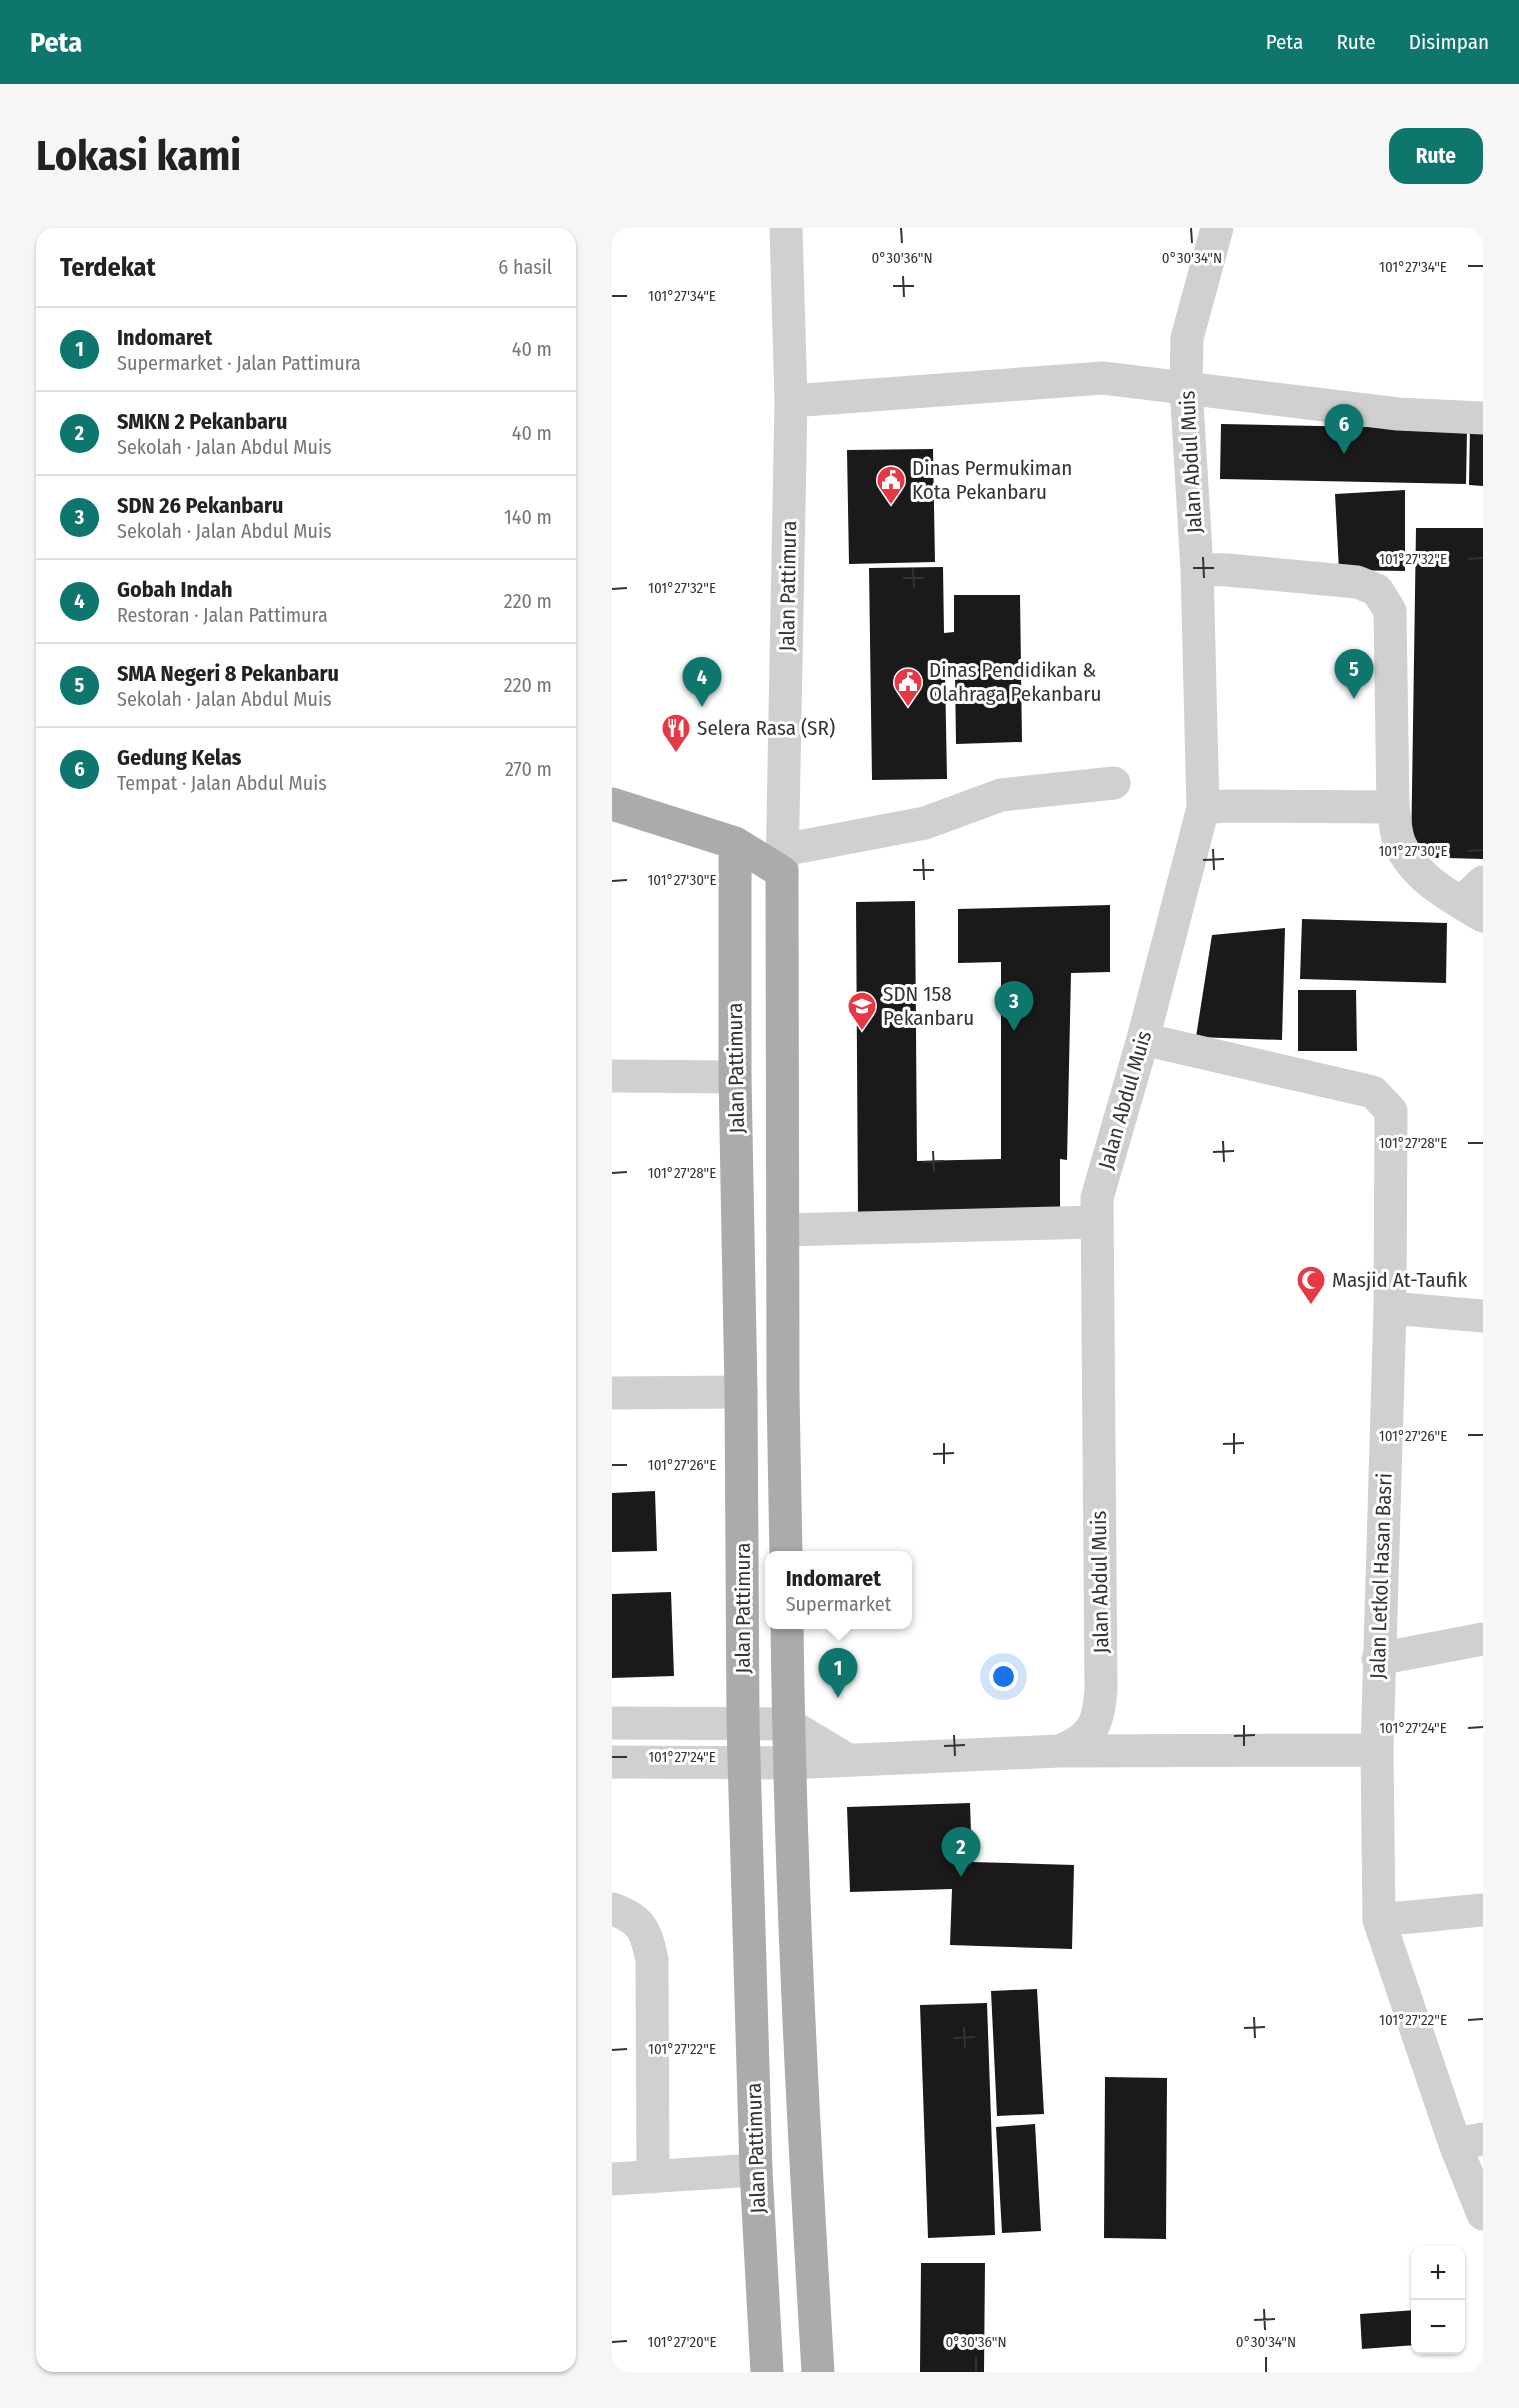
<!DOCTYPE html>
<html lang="id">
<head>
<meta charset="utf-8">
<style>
  :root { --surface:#fff; --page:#f6f6f6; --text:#222; --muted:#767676; --line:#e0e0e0; --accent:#0f766e }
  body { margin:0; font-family:"Fira Sans Condensed",sans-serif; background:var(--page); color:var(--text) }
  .controls { position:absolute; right:18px; bottom:18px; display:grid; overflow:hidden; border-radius:12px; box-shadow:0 2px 4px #0004 }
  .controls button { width:54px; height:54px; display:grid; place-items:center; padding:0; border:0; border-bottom:2px solid var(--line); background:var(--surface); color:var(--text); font:30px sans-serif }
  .you { position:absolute; left:392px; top:1449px; width:21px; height:21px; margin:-15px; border:4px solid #fff; border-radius:50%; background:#1a73e8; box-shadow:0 0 0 9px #1a73e833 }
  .badge { display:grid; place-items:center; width:39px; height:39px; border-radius:50%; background:var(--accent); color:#fff; font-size:20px; font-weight:700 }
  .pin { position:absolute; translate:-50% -50px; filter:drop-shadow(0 2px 3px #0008) }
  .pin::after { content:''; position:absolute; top:32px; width:21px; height:18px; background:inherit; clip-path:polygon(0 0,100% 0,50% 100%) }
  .popup { position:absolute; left:153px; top:1323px; width:147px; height:78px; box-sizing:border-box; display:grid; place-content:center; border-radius:12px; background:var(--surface); filter:drop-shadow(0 2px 4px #0005); font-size:20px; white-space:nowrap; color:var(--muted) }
  .popup b { font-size:22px; color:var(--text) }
  .popup::after { content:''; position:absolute; left:50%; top:100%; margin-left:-12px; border:12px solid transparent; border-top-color:var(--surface) }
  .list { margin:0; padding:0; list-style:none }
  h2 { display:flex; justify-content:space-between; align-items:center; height:78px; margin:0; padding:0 24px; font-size:26px }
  h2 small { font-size:20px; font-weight:400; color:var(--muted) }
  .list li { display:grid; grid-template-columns:39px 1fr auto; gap:18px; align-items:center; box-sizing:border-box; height:84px; padding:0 24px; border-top:2px solid var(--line) }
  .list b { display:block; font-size:22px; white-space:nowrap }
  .list p { margin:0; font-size:20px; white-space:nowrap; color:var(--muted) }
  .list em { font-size:20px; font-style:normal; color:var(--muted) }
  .map { position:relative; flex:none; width:871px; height:2144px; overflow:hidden; border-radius:18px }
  header { display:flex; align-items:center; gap:36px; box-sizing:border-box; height:84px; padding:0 30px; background:var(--accent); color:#fff }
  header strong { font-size:28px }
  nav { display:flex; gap:33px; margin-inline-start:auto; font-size:21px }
  .intro { display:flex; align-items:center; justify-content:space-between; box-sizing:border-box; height:144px; padding:0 36px }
  h1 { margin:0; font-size:42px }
  .button { padding:15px 27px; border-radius:18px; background:var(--accent); color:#fff; font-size:21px; font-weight:700 }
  main { display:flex; gap:36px; padding:0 36px }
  aside { flex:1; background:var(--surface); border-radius:18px; box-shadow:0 2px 4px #0004 }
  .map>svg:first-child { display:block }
  .building { fill:#1a1a1a }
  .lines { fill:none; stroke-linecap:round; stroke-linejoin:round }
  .minor { stroke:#d0d0d0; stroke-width:33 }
  .major { stroke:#ababab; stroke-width:33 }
  .ticks { fill:none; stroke:#333; stroke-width:2 }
  .labels { text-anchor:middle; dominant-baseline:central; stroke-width:6; stroke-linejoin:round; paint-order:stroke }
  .street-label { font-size:21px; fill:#333; stroke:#fff }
  .poi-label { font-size:21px; fill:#333; stroke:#fff; text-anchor:start }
  .ticks-label { font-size:15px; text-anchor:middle; fill:#333; stroke:#fff; stroke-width:6; stroke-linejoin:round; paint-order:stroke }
</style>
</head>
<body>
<header>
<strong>Peta</strong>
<nav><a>Peta</a><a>Rute</a><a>Disimpan</a></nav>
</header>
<div class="intro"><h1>Lokasi kami</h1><a class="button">Rute</a></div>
<main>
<aside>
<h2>Terdekat<small>6 hasil</small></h2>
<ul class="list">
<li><span class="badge">1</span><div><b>Indomaret</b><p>Supermarket · Jalan Pattimura</p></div><em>40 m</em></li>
<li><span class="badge">2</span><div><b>SMKN 2 Pekanbaru</b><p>Sekolah · Jalan Abdul Muis</p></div><em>40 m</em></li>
<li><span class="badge">3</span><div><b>SDN 26 Pekanbaru</b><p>Sekolah · Jalan Abdul Muis</p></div><em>140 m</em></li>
<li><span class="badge">4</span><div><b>Gobah Indah</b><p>Restoran · Jalan Pattimura</p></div><em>220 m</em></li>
<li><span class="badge">5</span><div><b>SMA Negeri 8 Pekanbaru</b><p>Sekolah · Jalan Abdul Muis</p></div><em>220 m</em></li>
<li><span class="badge">6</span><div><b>Gedung Kelas</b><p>Tempat · Jalan Abdul Muis</p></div><em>270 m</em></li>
</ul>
</aside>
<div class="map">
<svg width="871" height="2144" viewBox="0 0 871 2144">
  <rect width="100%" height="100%" fill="#fff"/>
  <path class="building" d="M609 196 855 201 854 256 608 251Z
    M858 198 871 199V258L857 257Z
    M321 221 323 334 237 336 235 222Z
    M793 262V343L727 342 723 266Z
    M804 300H871V631L799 629Z
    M331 339 332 405 342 404V367H408L410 514 344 516 343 444H333L335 551 260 552 257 340Z
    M303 673 305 933 389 931V734L346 735V681L498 677V744L459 745 455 932 448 931V984L246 986 244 674Z
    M690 691 835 695 834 755 688 751Z
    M673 700 670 812 584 809 600 707Z
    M686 762H744L745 823H686Z
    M43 1263 45 1323 0 1324V1265Z
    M59 1364 62 1448 0 1450V1366Z
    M358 1575 360 1634 462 1637 460 1721 338 1717 340 1661 238 1664 235 1579Z
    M425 1761 432 1886 385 1888 379 1763Z
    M375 1775 383 2007 316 2010 308 1777Z
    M493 1849 555 1850 554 2011 492 2010Z
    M423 1896 429 2003 390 2005 384 1899Z
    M309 2035H373L372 2144H308Z
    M804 2082V2117L750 2121 748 2086Z"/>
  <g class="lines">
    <path class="minor" d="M179 173 491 150 786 186 871 190
      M585 341 615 342 745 354 765 362 778 383 781 579
      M591 580 615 578 781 579C783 590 783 605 788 616 803 651 840 669 871 688
      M171 622 313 595 389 567 502 555
      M170 644 179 173 174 0
      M849 675 871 654
      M531 811 761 864 779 883 778 1080 765 1522 767 1692 843 1916 871 1986
      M0 848 123 849
      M171 1002 485 994
      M778 1080 871 1088
      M0 1165 129 1164
      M766 1431 871 1411
      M0 1495 176 1496 236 1532
      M447 1523 765 1522
      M0 1534 177 1535 447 1523C481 1511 487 1494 489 1461L485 970 531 811 591 580 585 341 574 159 575 110 605 0
      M0 1681C30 1691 34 1703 40 1732L41 1949
      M767 1692 871 1682
      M843 1916 871 1911
      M0 1951 144 1942"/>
    <path class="major" d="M0 576 123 615 170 644 171 1164 174 1328
      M123 615V849L129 1164 131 1496 144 1942 155 2144
      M175 1396C178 1646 191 1895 206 2144"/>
  </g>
  <path class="ticks" d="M289 0 290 15M579 0 580 15M856 38H871M291 48 292 69M281 58H302M0 68H15M591 329 592 350M856 331 871 330M301 340 302 360M581 340H602M291 350H312M0 361 15 360M601 621 602 642M856 623 871 622M311 631 312 652M591 632 612 631M301 642H322M0 653 15 652M611 913 612 934M856 915H871M321 923 322 944M601 924 622 923M311 934 332 933M0 945 15 944M622 1205V1226M856 1207H871M332 1215V1236M611 1216 632 1215M321 1226 342 1225M0 1237H15M632 1497V1518M856 1500 871 1499M342 1507 343 1528M622 1508 643 1507M332 1518 353 1517M0 1529H15M642 1789 643 1810M856 1792 871 1791M352 1799 353 1820M632 1800 653 1799M342 1810 363 1809M0 1822 15 1821M652 2081 653 2102M642 2092 663 2091M0 2114 15 2113M364 2129V2144M654 2129V2144"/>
  <defs>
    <g id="civic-pin" transform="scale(1.5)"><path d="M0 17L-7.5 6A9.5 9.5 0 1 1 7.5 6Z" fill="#e63946" stroke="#fff"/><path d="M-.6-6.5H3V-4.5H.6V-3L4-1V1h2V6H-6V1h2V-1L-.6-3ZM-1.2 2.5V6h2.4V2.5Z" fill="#fff"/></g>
    <g id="restaurant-pin" transform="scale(1.5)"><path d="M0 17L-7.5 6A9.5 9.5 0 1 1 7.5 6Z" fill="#e63946" stroke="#fff"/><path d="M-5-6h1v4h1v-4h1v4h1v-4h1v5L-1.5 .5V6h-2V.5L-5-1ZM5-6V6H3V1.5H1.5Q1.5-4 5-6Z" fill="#fff"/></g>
    <g id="school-pin" transform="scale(1.5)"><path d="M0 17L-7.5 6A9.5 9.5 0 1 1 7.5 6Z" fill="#e63946" stroke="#fff"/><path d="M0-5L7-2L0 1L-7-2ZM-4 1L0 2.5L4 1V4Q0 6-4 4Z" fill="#fff"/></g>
    <g id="mosque-pin" transform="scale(1.5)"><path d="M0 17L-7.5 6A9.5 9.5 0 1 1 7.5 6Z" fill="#e63946" stroke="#fff"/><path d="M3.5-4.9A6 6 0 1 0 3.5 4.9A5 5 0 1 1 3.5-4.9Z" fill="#fff"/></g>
  </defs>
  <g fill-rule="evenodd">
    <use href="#civic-pin" x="279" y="252"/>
    <use href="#civic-pin" x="296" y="454"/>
    <use href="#restaurant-pin" x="64" y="500"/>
    <use href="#school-pin" x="250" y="778"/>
    <use href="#mosque-pin" x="699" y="1052"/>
  </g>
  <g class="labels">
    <g class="street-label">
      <text transform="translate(579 234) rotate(-93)">Jalan Abdul Muis</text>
      <text transform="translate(176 358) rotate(-89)">Jalan Pattimura</text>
      <text transform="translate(124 840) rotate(-91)">Jalan Pattimura</text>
      <text transform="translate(513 872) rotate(-74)">Jalan Abdul Muis</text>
      <text transform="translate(769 1348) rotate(-88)">Jalan Letkol Hasan Basri</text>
      <text transform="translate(488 1354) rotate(-91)">Jalan Abdul Muis</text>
      <text transform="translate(131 1380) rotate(-90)">Jalan Pattimura</text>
      <text transform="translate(144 1920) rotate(-92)">Jalan Pattimura</text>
    </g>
    <g class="poi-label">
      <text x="300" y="240">Dinas Permukiman<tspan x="300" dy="24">Kota Pekanbaru</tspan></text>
      <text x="317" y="442">Dinas Pendidikan &amp;<tspan x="317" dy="24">Olahraga Pekanbaru</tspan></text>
      <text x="85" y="500">Selera Rasa (SR)</text>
      <text x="271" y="766">SDN 158<tspan x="271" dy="24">Pekanbaru</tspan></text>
      <text x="720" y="1052">Masjid At-Taufik</text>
    </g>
  </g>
  <g class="ticks-label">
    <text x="290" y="35">0°30'36"N</text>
    <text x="580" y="35">0°30'34"N</text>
    <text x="801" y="44">101°27'34"E</text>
    <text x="70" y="73">101°27'34"E</text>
    <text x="801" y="336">101°27'32"E</text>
    <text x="70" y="365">101°27'32"E</text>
    <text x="801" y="628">101°27'30"E</text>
    <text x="70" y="657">101°27'30"E</text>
    <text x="801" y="920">101°27'28"E</text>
    <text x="70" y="950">101°27'28"E</text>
    <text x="801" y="1213">101°27'26"E</text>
    <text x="70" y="1242">101°27'26"E</text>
    <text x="801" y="1505">101°27'24"E</text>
    <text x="70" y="1534">101°27'24"E</text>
    <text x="801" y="1797">101°27'22"E</text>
    <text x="70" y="1826">101°27'22"E</text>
    <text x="70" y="2119">101°27'20"E</text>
    <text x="364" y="2119">0°30'36"N</text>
    <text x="654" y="2119">0°30'34"N</text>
  </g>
</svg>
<div class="controls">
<button>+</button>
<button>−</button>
</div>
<div class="you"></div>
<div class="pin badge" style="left:226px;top:1470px">1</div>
<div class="popup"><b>Indomaret</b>Supermarket</div>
<div class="pin badge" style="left:349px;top:1649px">2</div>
<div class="pin badge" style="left:402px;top:803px">3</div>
<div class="pin badge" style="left:90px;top:479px">4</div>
<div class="pin badge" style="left:742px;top:471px">5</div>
<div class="pin badge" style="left:732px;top:226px">6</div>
</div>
</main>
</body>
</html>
